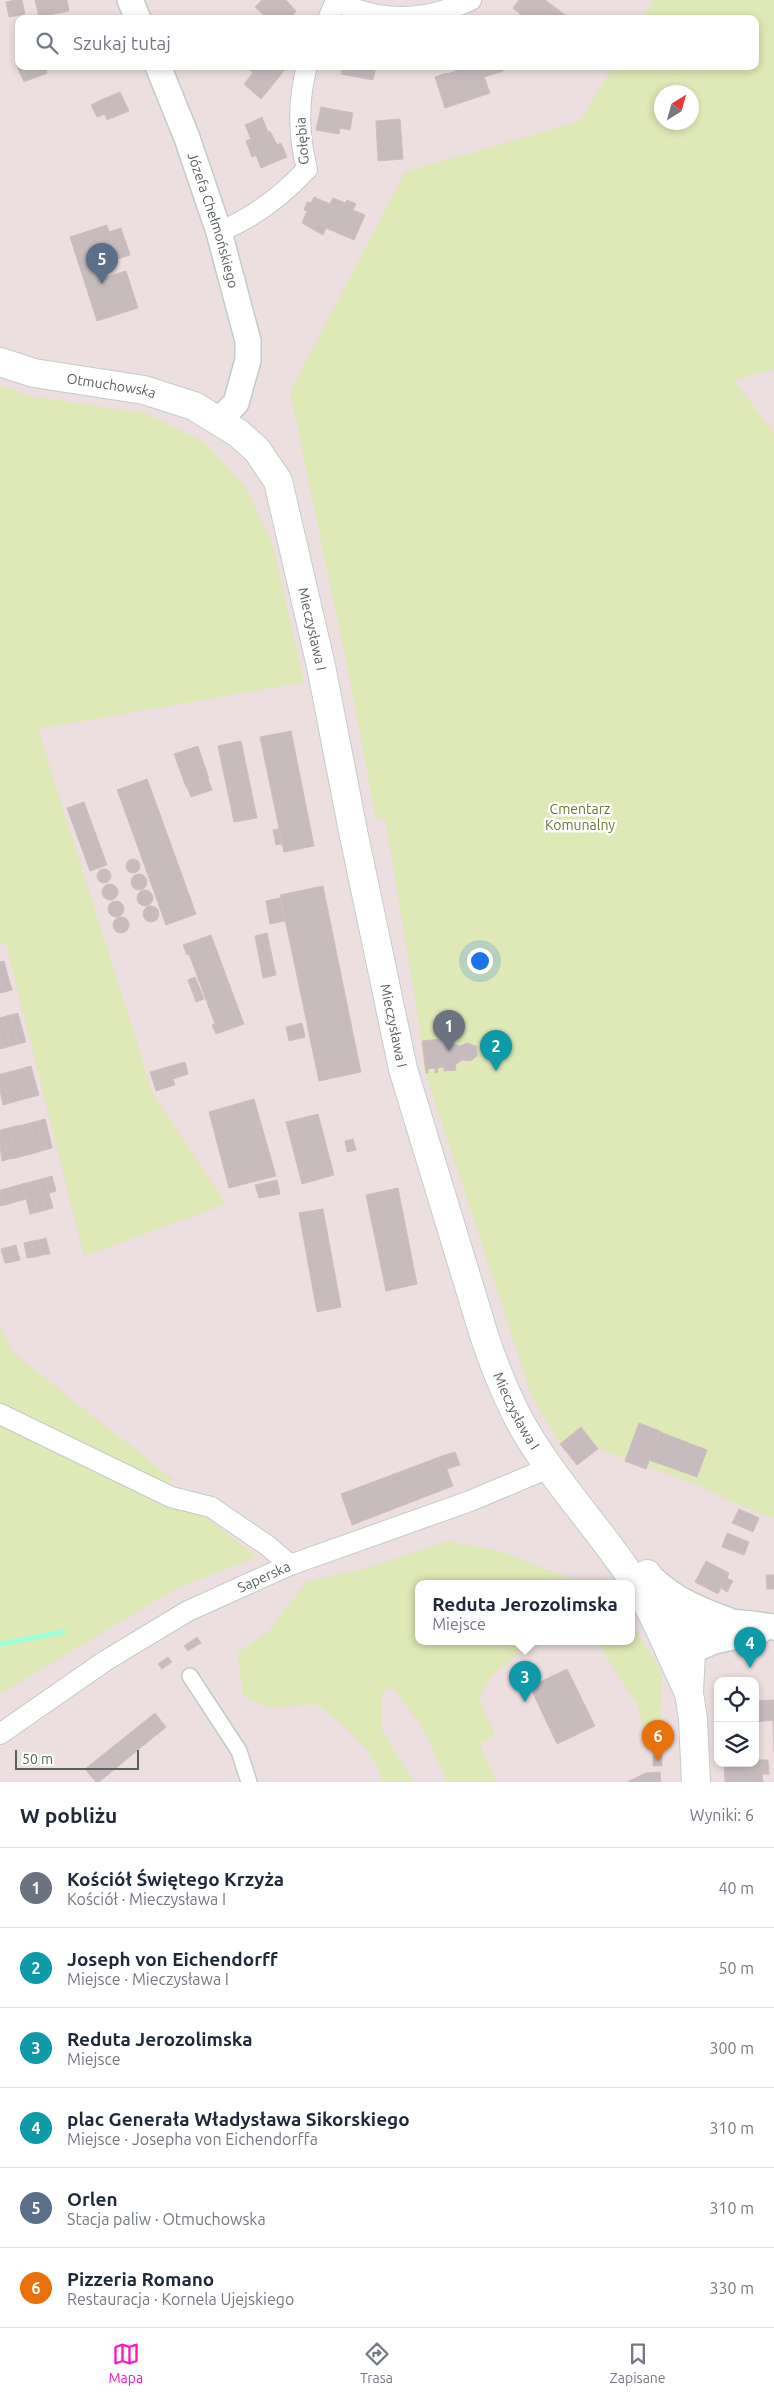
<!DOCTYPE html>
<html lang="pl">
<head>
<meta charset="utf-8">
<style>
  :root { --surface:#fff; --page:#f6f6f7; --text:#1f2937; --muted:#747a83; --line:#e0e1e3; --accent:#fa17c1 }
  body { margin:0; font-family:Ubuntu,sans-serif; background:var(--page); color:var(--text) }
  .controls { position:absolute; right:15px; bottom:15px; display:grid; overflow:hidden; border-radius:10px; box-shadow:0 2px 8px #0003 }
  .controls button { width:45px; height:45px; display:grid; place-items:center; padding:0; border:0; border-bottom:1px solid var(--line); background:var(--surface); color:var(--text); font:25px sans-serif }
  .compass { position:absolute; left:654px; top:85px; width:45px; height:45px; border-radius:50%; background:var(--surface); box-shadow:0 2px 8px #0003; rotate:37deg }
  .scale { position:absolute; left:15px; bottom:12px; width:124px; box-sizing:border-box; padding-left:5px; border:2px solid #58615f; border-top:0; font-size:14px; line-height:18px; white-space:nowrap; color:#58615f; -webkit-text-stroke:4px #fff; paint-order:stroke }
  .you { position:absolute; left:479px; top:960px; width:18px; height:18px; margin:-12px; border:4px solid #fff; border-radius:50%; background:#1a73e8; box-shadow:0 0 0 8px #1a73e833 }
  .badge { display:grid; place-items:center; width:32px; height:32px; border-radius:50%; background:var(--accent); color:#fff; font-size:16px; font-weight:700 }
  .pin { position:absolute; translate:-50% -41px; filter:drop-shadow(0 1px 2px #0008) }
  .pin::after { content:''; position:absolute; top:26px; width:18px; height:15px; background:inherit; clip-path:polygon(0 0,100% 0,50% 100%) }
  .popup { position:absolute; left:415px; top:1580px; width:220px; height:65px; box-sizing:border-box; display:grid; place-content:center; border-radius:10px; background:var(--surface); filter:drop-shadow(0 1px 4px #0005); font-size:16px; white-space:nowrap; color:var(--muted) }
  .popup b { font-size:19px; color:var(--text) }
  .popup::after { content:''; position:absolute; left:50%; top:100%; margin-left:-10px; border:10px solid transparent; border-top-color:var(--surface) }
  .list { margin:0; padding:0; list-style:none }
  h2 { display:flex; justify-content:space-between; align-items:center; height:65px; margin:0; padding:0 20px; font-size:21px }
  h2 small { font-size:16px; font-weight:400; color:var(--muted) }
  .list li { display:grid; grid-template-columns:32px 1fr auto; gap:15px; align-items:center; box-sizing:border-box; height:80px; padding:0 20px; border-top:1px solid var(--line) }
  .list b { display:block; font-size:19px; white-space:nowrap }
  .list p { margin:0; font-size:16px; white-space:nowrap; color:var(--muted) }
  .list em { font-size:16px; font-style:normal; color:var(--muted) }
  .icon { flex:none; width:28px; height:28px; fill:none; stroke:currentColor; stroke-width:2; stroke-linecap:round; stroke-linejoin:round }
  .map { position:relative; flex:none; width:774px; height:1782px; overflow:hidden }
  .search { position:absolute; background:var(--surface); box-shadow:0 2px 8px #0003; left:15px; right:15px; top:15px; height:55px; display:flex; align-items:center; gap:12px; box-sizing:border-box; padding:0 18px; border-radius:10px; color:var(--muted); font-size:19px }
  .sheet { height:545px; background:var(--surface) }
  nav { display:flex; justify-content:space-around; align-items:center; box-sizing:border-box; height:70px; border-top:1px solid var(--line); background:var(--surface); font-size:14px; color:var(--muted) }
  nav a { display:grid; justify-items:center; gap:2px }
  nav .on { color:var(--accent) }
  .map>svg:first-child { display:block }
  .green { fill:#dfe8b7; fill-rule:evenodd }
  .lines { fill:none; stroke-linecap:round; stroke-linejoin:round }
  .stream { stroke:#9cffd8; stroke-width:5 }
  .building { fill:#c7bbbd; stroke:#d2bcbf }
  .pedestrian-casing { stroke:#c3cbca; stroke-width:18 }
  .minor-casing { stroke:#c3cbca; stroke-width:22 }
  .tertiary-casing { stroke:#c3cbca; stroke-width:28 }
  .secondary-casing { stroke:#c3cecb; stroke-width:30 }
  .pedestrian { stroke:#fff; stroke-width:15 }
  .minor { stroke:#fff; stroke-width:20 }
  .tertiary { stroke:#fff; stroke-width:25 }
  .secondary { stroke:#fff; stroke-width:28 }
  .labels { text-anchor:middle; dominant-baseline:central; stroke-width:5; stroke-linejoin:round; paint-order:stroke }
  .street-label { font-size:14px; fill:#58615f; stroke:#fff }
  .park-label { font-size:14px; fill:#677929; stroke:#fff }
</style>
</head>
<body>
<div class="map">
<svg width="774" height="1782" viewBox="0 0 774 1782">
  <rect width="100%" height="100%" fill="#eddedf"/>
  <path class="green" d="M653 0H774V369L734 380 774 434V1518L741 1506 693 1483 598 1449 581 1428 560 1444 531 1394 424 1069 420 1030 385 818 376 819 350 681 290 392 405 172 580 121 613 66H755V19H642ZM662 92H692V122H662Z
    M0 385 29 396 145 413 204 442 246 488 273 546 304 682 38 729 153 1094 226 1204 84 1256 6 944 0 945Z
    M0 1325 12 1352 174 1480 159 1482 257 1557 177 1588 0 1694Z
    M449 1541 503 1552 581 1583H419V1641H532L489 1679 479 1699 495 1735 480 1744 496 1782H447L421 1725 392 1687 381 1693 382 1731 414 1782H382C375 1749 342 1724 316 1704L267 1708 243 1695 237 1653 268 1632 307 1581 364 1569Z
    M631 1623 662 1672 660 1735 646 1742 637 1703 617 1675 598 1641H631Z"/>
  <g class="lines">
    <path class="stream" d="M0 1644 63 1632"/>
  </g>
  <path class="building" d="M15 0H22L25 14 9 17 6 2Z
    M35 0H67L69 11 39 17Z
    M262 0H286L296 11 290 19H268L255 7Z
    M519 0H545L556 8 548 19 531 17 526 19 513 8Z
    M556 8 566 16 564 19H548Z
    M19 63V66H45L47 73 24 82 16 64Z
    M245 66H276L283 72 271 87Z
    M276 66H288L283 72Z
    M359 66 357 77 341 74 342 66Z
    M359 66H376L373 80 357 77Z
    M470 66H480L490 93 457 104 447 74Z
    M480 66H502L503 71 484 77Z
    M253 73 271 87 261 99 244 84Z
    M447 73 457 104 445 108 435 77Z
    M120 92 129 111 107 120 99 101Z
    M99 101 105 114 97 117 91 105Z
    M321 107 353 113 350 130 340 128 339 134 316 130Z
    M262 117 268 132 251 139 245 125Z
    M400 119 403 159 378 161 376 121Z
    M270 131 277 145 281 143 287 157 261 168 256 155 252 157 246 141Z
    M314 197 330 204 333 198 345 203 347 200 356 204 353 210 365 215 354 240 326 228 323 235 302 223 307 211 304 210 307 202 311 203Z
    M107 225 117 259 81 271 70 237Z
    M121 228 130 255 117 259 109 232Z
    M102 264 107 277 126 271 138 308 97 321 81 271Z
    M291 731 314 846 284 852 260 737Z
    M241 741 257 818 234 822 218 746Z
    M198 746 209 779 186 787 174 754Z
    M147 779 153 795 123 806 117 790Z
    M208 779 212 790 191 797 187 787Z
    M153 795 196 914 166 925 123 806Z
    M84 802 107 865 90 871 67 808Z
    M279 829 282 844 276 845 273 830Z
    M126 866a7 7 0 1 1 14 0a7 7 0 1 1-14 0Z
    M97 876a7 7 0 1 1 14 0a7 7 0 1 1-14 0Z
    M131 882a8 8 0 1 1 16 0a8 8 0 1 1-16 0Z
    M102 892a8 8 0 1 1 16 0a8 8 0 1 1-16 0Z
    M323 886 358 1058 316 1067 280 895Z
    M137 898a8 8 0 1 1 16 0a8 8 0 1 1-16 0Z
    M280 898 285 921 270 924 266 901Z
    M108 909a8 8 0 1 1 16 0a8 8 0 1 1-16 0Z
    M143 914a8 8 0 1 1 16 0a8 8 0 1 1-16 0Z
    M113 925a8 8 0 1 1 16 0a8 8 0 1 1-16 0Z
    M267 933 276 975 263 978 255 936Z
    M211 935 244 1024 216 1034 212 1025 215 1024 189 954 187 955 183 945Z
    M4 961 8 976 0 978V962Z
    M8 976 12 990 4 992 0 978Z
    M195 977 204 999 196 1002 188 980Z
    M0 978 4 992 0 993Z
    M18 1013 22 1028 14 1030 10 1015Z
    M10 1015 14 1030 7 1032 3 1017Z
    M3 1017 7 1032 0 1034V1018Z
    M302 1023 305 1037 289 1041 286 1027Z
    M22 1028 26 1042 18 1044 14 1030Z
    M14 1030 18 1044 11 1046 7 1032Z
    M7 1032 11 1046 4 1048 0 1034Z
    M0 1034 4 1048 0 1049Z
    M451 1038 452 1043 460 1046 467 1043 476 1046 477 1056 470 1061 462 1060 455 1065 456 1070 444 1071V1067L437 1068 438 1072 435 1073V1068L428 1069V1073H426L422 1041Z
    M358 1058 361 1072 319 1081 316 1067Z
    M185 1062 188 1074 173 1079 175 1085 156 1091 150 1072Z
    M31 1066 35 1081 28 1083 24 1068Z
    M24 1068 28 1083 21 1084 17 1070Z
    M17 1070 21 1084 13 1086 9 1072Z
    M9 1072 13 1086 6 1088 2 1074Z
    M0 1074H2L6 1088 0 1090Z
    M35 1081 39 1095 32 1097 28 1083Z
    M28 1083 32 1097 24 1099 21 1084Z
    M21 1084 24 1099 17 1101 13 1086Z
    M13 1086 17 1101 10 1103 6 1088Z
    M6 1088 10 1103 3 1105 0 1090Z
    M254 1099 276 1176 229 1188 209 1112Z
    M318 1114 334 1175 302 1184 286 1122Z
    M45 1119 49 1134 41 1136 38 1121Z
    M38 1121 41 1136 34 1137 30 1123Z
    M30 1123 34 1137 27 1139 23 1125Z
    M23 1125 27 1139 20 1141 16 1126Z
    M16 1126 20 1141 13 1143 9 1128Z
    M9 1128 13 1143 5 1145 1 1130Z
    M1 1130 5 1145 0 1146V1131Z
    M49 1134 52 1148 45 1150 41 1136Z
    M41 1136 45 1150 38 1152 34 1137Z
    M34 1137 38 1152 31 1154 27 1139Z
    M27 1139 31 1154 23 1156 20 1141Z
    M353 1139 356 1150 347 1152 345 1141Z
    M20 1141 23 1156 16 1158 13 1143Z
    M13 1143 16 1158 9 1159 5 1145Z
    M5 1145 9 1159 2 1161 0 1146Z
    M52 1176 56 1191 49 1193 45 1178Z
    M45 1178 49 1193 42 1195 38 1180Z
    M38 1180 42 1195 34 1197 30 1182Z
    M277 1180 280 1194 259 1198 255 1185Z
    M30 1182 34 1197 26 1199 22 1184Z
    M22 1184 26 1199 19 1201 15 1186Z
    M15 1186 19 1201 12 1203 8 1188Z
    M8 1188 12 1203 5 1205 1 1190Z
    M398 1188 417 1284 386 1291 366 1195Z
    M0 1190 5 1205 0 1206Z
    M49 1193 53 1208 46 1210 42 1195Z
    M42 1195 46 1210 38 1212 34 1197Z
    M34 1197 38 1212 30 1214 26 1199Z
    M323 1209 341 1307 317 1312 299 1213Z
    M46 1238 50 1254 42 1255 39 1240Z
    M39 1240 42 1255 35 1257 32 1241Z
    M32 1241 35 1257 27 1258 24 1243Z
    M16 1245 20 1260 12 1262 9 1247Z
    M9 1247 12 1262 5 1263 1 1249Z
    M639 1423 660 1431 646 1469 625 1461Z
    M581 1427 598 1449 577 1465 560 1444Z
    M660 1432 707 1450 697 1477 649 1460Z
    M455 1452 460 1465 447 1469 442 1456Z
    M442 1456 453 1486 352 1525 341 1494Z
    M739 1509 759 1518 753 1532 732 1523Z
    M727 1533 749 1542 744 1555 722 1547Z
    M706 1561 729 1573 727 1578 733 1581 727 1592 721 1588 718 1594 695 1582Z
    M766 1575H774V1589H767Z
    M197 1637 201 1643 188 1651 184 1646Z
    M168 1657 172 1662 162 1669 158 1664Z
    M567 1669 595 1726 557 1744 530 1687Z
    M774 1700V1752L773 1720 755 1722V1701Z
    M155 1713 166 1727 99 1782H96L85 1769Z
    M755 1754 756 1760H768L769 1774H762L763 1782H725L724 1763H755Z
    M662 1755V1766H653V1756Z
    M660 1772 661 1782H627L646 1773Z"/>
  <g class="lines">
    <g class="pedestrian-casing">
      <path id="pedestrian" d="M190 1676 239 1751 249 1782"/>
    </g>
    <g class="minor-casing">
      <g id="minor">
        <path d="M335 0C380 24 427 21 471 0"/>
        <path d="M328 19 336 1"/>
        <path d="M219 232C253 218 282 196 307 169 298 135 298 100 307 66"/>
        <path d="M0 1414 171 1497 211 1507 268 1546 290 1565"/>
        <path id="s1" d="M0 1734 105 1661 188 1611 290 1565 470 1501 551 1467"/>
      </g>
    </g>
    <g class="tertiary-casing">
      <g id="tertiary">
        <path d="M130 0 138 19"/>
        <path id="s2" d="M158 66 187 138 219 232 248 341V360L236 403 218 421"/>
        <path d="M655 1581C677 1601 700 1610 727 1620"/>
        <path d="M667 1648C706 1615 727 1621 774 1627"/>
        <path d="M670 1648 691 1651 714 1641 760 1631"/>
      </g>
    </g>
    <g class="secondary-casing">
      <g id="secondary">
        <path id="s3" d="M0 362 34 373 144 390 194 406 238 433 257 450 278 481 321 666 353 831 403 1069 484 1335C493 1363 504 1390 517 1416 547 1473 593 1521 629 1574 654 1610 670 1654 689 1693"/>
        <path d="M647 1574 669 1607 691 1651 689 1693 693 1719 696 1782"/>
      </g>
    </g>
    <use href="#pedestrian" class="pedestrian"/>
    <use href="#minor" class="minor"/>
    <use href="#tertiary" class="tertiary"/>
    <use href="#secondary" class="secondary"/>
  </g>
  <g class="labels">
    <g class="street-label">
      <text transform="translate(302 141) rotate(-94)">Gołębia</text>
      <text stroke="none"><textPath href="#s2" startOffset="164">Józefa Chełmońskiego</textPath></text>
      <text stroke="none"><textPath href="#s3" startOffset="114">Otmuchowska</textPath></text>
      <text stroke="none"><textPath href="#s3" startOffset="466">Mieczysława I</textPath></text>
      <text stroke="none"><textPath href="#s3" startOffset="871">Mieczysława I</textPath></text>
      <text stroke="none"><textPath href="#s3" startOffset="1276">Mieczysława I</textPath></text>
      <text stroke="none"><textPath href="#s1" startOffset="308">Saperska</textPath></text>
    </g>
    <g class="park-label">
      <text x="580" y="809">Cmentarz<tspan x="580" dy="16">Komunalny</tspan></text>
    </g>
  </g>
</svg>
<div class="controls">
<button><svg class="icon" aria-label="locate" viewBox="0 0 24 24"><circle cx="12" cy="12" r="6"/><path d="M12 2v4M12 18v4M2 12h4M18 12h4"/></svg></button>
<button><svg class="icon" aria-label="layers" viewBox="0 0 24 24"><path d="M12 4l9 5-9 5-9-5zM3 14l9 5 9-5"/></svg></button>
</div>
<svg class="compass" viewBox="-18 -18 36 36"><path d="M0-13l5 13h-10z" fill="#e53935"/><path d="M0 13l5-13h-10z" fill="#747a83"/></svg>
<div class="scale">50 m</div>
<div class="you"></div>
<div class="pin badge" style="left:449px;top:1051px;background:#6b7280">1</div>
<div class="pin badge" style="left:496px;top:1071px;background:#0f9aa8">2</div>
<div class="pin badge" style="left:525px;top:1702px;background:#0f9aa8">3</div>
<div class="popup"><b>Reduta Jerozolimska</b>Miejsce</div>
<div class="pin badge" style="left:750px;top:1668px;background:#0f9aa8">4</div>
<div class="pin badge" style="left:102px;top:284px;background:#5c6f8a">5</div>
<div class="pin badge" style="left:658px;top:1761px;background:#e8710a">6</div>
<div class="search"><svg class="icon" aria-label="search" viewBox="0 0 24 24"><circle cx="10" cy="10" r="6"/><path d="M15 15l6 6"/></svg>Szukaj tutaj</div>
</div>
<section class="sheet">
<h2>W pobliżu<small>Wyniki: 6</small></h2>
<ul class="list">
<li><span class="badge" style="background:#6b7280">1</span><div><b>Kościół Świętego Krzyża</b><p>Kościół · Mieczysława I</p></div><em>40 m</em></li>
<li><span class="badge" style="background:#0f9aa8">2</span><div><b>Joseph von Eichendorff</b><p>Miejsce · Mieczysława I</p></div><em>50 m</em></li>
<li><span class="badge" style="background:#0f9aa8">3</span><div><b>Reduta Jerozolimska</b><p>Miejsce</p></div><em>300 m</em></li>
<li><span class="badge" style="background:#0f9aa8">4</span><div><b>plac Generała Władysława Sikorskiego</b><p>Miejsce · Josepha von Eichendorffa</p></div><em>310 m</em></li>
<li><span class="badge" style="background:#5c6f8a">5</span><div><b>Orlen</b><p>Stacja paliw · Otmuchowska</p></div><em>310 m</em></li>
<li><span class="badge" style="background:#e8710a">6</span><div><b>Pizzeria Romano</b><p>Restauracja · Kornela Ujejskiego</p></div><em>330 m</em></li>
</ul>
</section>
<nav>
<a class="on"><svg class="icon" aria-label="map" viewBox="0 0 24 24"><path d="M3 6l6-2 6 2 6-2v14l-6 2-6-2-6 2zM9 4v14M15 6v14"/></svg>Mapa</a>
<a><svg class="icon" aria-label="directions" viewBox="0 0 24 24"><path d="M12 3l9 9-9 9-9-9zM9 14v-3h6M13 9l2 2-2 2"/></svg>Trasa</a>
<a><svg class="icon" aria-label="saved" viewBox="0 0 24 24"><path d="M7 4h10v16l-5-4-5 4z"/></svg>Zapisane</a>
</nav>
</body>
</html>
